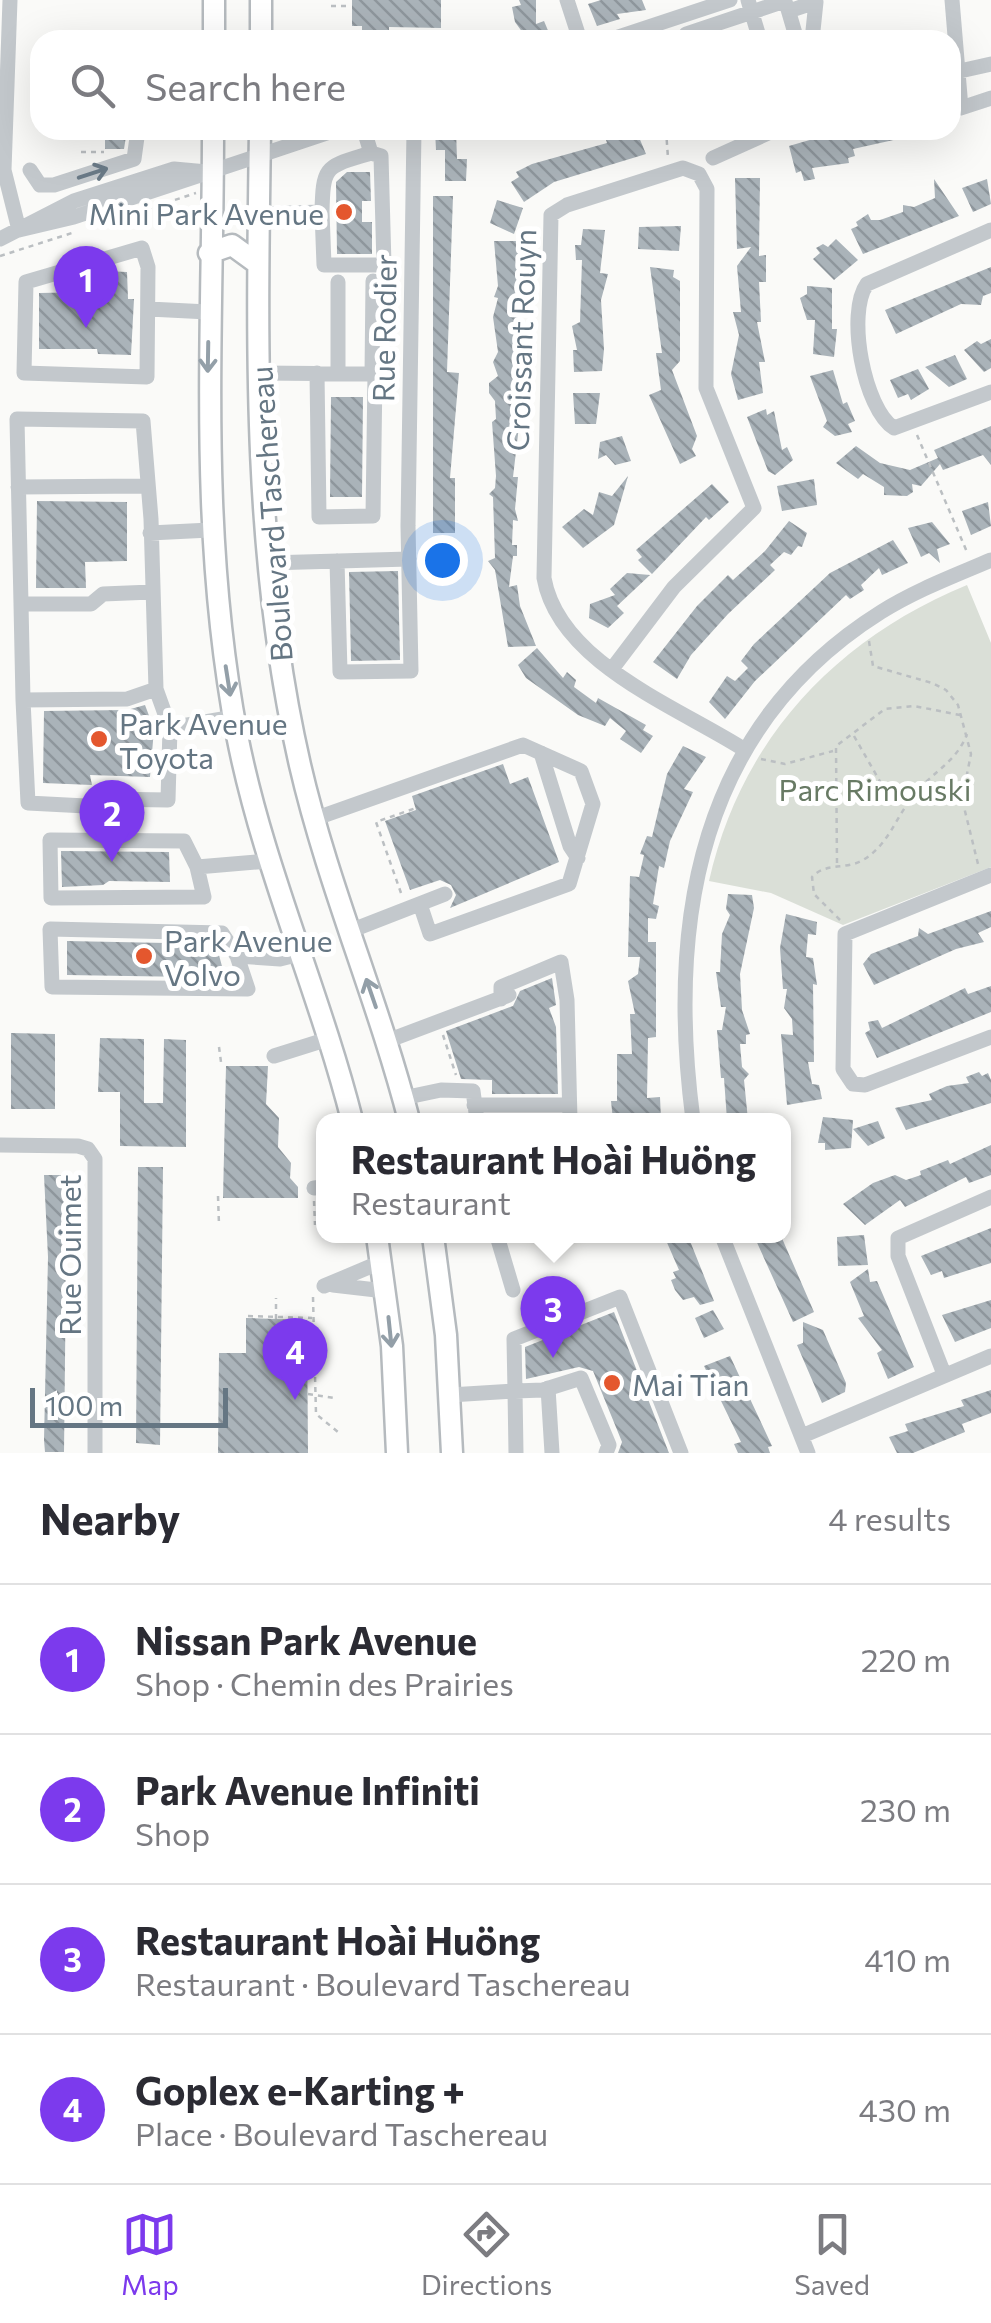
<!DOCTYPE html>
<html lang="en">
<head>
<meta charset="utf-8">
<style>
  :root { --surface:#fff; --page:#f7f7f7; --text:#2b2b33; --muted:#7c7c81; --line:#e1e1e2; --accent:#7c3aed }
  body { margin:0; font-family:Commissioner,sans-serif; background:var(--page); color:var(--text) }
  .scale { position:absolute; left:30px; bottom:25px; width:198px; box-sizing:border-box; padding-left:10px; border:5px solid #657683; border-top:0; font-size:28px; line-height:35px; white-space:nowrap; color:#657683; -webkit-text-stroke:8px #fff; paint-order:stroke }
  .you { position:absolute; left:442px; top:560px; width:35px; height:35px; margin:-25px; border:8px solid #fff; border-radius:50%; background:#1a73e8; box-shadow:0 0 0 15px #1a73e833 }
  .badge { display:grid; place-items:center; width:65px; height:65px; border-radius:50%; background:var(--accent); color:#fff; font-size:32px; font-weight:700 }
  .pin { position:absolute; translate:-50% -82px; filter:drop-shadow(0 2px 5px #0008) }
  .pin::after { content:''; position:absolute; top:52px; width:35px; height:30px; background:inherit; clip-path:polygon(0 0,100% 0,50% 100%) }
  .popup { position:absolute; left:316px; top:1113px; width:475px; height:130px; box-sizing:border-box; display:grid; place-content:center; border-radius:20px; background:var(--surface); filter:drop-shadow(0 2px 8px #0005); font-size:32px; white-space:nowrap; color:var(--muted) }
  .popup b { font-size:38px; color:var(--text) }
  .popup::after { content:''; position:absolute; left:50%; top:100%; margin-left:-20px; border:20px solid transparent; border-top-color:var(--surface) }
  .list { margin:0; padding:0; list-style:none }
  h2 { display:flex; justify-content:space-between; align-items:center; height:130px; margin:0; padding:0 40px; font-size:42px }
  h2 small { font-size:32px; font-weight:400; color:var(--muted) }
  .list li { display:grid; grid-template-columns:65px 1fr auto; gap:30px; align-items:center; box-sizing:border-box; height:150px; padding:0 40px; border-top:2px solid var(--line) }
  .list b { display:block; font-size:38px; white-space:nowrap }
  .list p { margin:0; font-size:32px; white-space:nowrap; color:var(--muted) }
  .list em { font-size:32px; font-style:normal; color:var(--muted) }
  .icon { flex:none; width:55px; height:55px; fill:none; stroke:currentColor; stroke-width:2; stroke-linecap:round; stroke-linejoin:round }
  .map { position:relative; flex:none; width:991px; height:1453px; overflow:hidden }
  .search { position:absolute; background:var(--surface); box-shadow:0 10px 40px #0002; left:30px; right:30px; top:30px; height:110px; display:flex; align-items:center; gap:25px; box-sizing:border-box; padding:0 35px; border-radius:30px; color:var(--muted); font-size:38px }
  .sheet { height:730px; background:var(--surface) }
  nav { display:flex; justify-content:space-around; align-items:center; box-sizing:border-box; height:140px; border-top:2px solid var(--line); background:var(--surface); font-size:28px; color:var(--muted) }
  nav a { display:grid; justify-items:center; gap:5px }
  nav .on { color:var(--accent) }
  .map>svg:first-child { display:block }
  .park { fill:#dadfd7 }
  .building { fill:url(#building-back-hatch) }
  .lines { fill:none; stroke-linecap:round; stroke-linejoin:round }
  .major-casing { stroke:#b5babe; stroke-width:25 }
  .path { stroke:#bbbfc2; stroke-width:2.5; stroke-dasharray:5 5; stroke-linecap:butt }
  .minor { stroke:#c3c8cc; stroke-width:15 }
  .major { stroke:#fff; stroke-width:20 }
  .oneway { stroke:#6a7a87 }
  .oneway2 { stroke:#939fa8 }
  .poi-dot { fill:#e4572e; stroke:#fff; stroke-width:4 }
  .labels { text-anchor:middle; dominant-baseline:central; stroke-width:10; stroke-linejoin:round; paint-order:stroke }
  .poi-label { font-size:30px; fill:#657683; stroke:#fff; text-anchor:start }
  .street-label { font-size:30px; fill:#657683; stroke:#fff }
  .park-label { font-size:30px; fill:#687a64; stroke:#fff }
</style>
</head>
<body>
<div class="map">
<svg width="991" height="1453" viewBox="0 0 991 1453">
  <defs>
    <pattern id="building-back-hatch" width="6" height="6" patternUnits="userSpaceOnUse" patternTransform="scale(2.5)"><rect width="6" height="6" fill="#aab3b9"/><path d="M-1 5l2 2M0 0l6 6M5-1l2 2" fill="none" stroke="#8e969c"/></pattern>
  </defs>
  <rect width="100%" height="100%" fill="#fafaf8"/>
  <path class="park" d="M967 585 991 643V867L843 925 771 893 709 881C741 740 834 640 967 585Z"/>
  <path class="building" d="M352 0H441V28L389 27V40H362V26H352Z
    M519 0H536V24L544 21 552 40H528L515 22 512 7 521 5Z
    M601 0H642L646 10 617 14 620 19 597 26 588 4Z
    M105 130H127L124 149H105Z
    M435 130H456L457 159H467L466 181H445V150H436Z
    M617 130H636L646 154 554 182 524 202 511 182 519 177 516 172 532 164 607 143 604 134Z
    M844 130H895L898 139 853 149 855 156 848 158 849 163 812 168 815 179 804 181 801 171 796 173 789 146Z
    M347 172H370L371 201H362V222H372V254H337L336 182Z
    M735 178H760L759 256 766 255V282H759L761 322H757L765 362H759L763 393 738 400 731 374 739 335 733 312H741L737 266 751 247 737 249Z
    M934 179 959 216 863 254 851 229 858 226 856 222 868 214 871 220H880L903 212V205L914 207 935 198Z
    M987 179 991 204 973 212 962 188Z
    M433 196H453L447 372 459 373 450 478H455V533H433Z
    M497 200 523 208 514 234 490 223Z
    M681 226 679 251 638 249 639 227Z
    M583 229 605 230 600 273 608 274 601 300 604 349 602 371 574 372 573 350H577L572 326 580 322 582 260H576L575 245H581Z
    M836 239 858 260 834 280 813 259 820 253 816 248 823 244 828 247Z
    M494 241H519L517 274 521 273 515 308 520 307V335L514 375H519L517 409H521L513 477H518L515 509 518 521 513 520 512 545H517V556H513L509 587 517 585 520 606 536 646 508 647 495 570 488 561 495 558 493 497 489 494 495 488 496 476 492 422 496 419 495 401 489 393V383L498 376 493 362 498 352 493 317 498 298 494 297 498 286Z
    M650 267 674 270 673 277 680 281V361L672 370 697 436 692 449 696 456 680 464 649 395 661 390 656 353H662Z
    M991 267V293L983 296 981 305 961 304 896 334 885 310Z
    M103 271 127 272 128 299H134L131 355 98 354 97 349H39V293L91 292V275Z
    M807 286 832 288V329H837L834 357 813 354 815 320H807L800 298 807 294Z
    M991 339V368L984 372 964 350 977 341 981 344Z
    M955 355 967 379 949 387 925 367Z
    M918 369 929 389 911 400 908 394 898 398 890 380Z
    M833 370 843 404 847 402 855 421 848 424 852 432 835 436 823 427 827 421 810 376Z
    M573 393H600L596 424H575Z
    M331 397H363L362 497H330Z
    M766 409 767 415 774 411 782 450 787 447 793 460 775 475 768 471 747 417Z
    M991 426V465L983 455 943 470 940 464 921 486 912 484 913 492 907 496 884 495V487L863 474 858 479 836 463 856 446 880 463 910 470 938 458 934 450Z
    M622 436 631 461 615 465 606 455 598 459 600 442Z
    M628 476 614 525 583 548 562 527 584 509 593 515 599 492 612 496Z
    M814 479 817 505 782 511 777 486Z
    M712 484 729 502 709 520 706 517 652 574 638 560 642 557 636 550Z
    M37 501 127 502V561L85 562 86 588H36Z
    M988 502 991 526 971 535 962 511Z
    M789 521 807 533 802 547 798 546 791 555 784 552 770 565 775 570 728 614 691 655 677 679 653 662 697 606 728 575 733 580 765 551Z
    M932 522 950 544 937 549 940 563 929 553 921 557 908 528Z
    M893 540 908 563 882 575 879 568 861 585 864 590 850 599 846 595 755 681 725 719 709 702 727 676 735 681 748 668 741 661 754 644 830 573Z
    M398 571 400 660 351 661 349 572Z
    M627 573 650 575 617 606 624 613 608 628 589 618 590 604 615 595 610 589Z
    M537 648 563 678 567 672 576 680 574 687 596 703 598 698 646 725 643 730 653 736 641 753 620 739 626 731 610 718 605 726 578 715 526 678 518 665Z
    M145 705 154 729 150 777 90 775 92 785 43 783 44 711 127 710Z
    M683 746 706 757 684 789 693 792 670 841 664 868 659 866 653 904 659 906 656 919 648 918V942H656V1037L648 1038 647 1098 660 1097 661 1120H613L611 1101H617V1054H632L630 1014H635L628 981 638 974 640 957H628L630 876 639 877 644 855 640 854 647 836 652 837 667 774Z
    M503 764 510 784 528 777 559 862 450 908 456 895 451 885 440 880 410 890 385 821 416 810 412 796Z
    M61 851 169 852 170 882 109 881 103 885 62 887Z
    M728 894 752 895 754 908 740 974 742 1010 750 1034 746 1035V1044H740L742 1067 749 1074 744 1080 748 1120H727L724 1078H721L717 1030H722L726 1007H721L716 972H720L722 934 730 915 726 909Z
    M991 911V927L978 933 984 942 956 949 874 985 863 964 871 954 918 936 919 928 928 934Z
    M786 914 817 922 816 935 808 934 806 957 813 958 817 985 813 984 814 1062H808L812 1084 819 1085 822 1099 787 1105 781 1034 793 1035 792 1019 784 1008 787 989H783L780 948Z
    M67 941 216 944 223 970H196L190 977 67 975Z
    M552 978 556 1005 549 1008 556 1027 558 1094H492V1080L461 1079 446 1031 513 1006 520 991Z
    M991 986V1012L877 1058 865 1033 870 1030 868 1022 878 1020 882 1028 965 988 968 994Z
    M11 1033 55 1034V1109H11Z
    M100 1038 144 1039V1103H163L164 1039 186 1040V1147L120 1146V1092H98Z
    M226 1066H268L266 1104 279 1118 278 1147 291 1163 290 1178 298 1187V1198H223Z
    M979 1072 982 1076 988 1073 991 1080V1103L906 1130 895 1108 932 1100 929 1094 947 1086 969 1083 966 1077Z
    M823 1117 853 1120 851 1148 825 1150V1143H818Z
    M878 1121 885 1138 868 1146 853 1129Z
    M991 1145V1175L969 1183 966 1177 905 1207 900 1200 865 1225 843 1204 873 1183 895 1175 906 1180 921 1175 920 1171 948 1160 950 1164Z
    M138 1167H163L160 1445 136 1443Z
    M44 1175H67L64 1452H45L44 1440 48 1257Z
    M991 1228V1263L944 1278 942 1271 931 1275 921 1256Z
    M864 1235 868 1265 838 1266 837 1237Z
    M672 1236H688L714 1301 700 1305 694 1297 683 1300 675 1290 671 1280 676 1278 673 1272 679 1270 665 1238Z
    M754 1236H781L814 1312 793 1322Z
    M868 1269 870 1282 877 1281 914 1367 888 1379 877 1353 882 1350 858 1318 864 1316 850 1282Z
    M991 1300V1328L955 1342 942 1315Z
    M713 1310 724 1329 704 1338 695 1318Z
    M614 1312 669 1453H618L622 1442 593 1371 579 1367 526 1379 525 1347Z
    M246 1318 307 1320 308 1453H218L219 1353H246Z
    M803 1322 823 1330 846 1383 845 1392 822 1403 797 1345 803 1343Z
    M730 1356 772 1446 768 1447 770 1453H738L734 1444 741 1442 704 1366Z
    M991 1390V1413L962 1424 965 1432 913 1453H897L889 1437 908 1431 905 1424 964 1406 961 1400Z"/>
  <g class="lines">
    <g class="major-casing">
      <path id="major" d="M214 40V0
        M261 40V0
        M213 130C213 336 198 530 237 735 263 868 319 990 352 1120
        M260 130C257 342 252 556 300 765 328 886 378 1000 409 1120
        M209 253 232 245 258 264
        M377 1236 392 1346 397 1453
        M433 1236 446 1335 452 1453"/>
    </g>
    <path class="path" d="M331 6H350
      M666 130 668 158
      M104 138H105
      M81 152H104
      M99 225 196 193
      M0 256 72 233
      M917 435 967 552
      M869 641 873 666 932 683 946 690 958 705 971 754 962 799 978 864
      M854 736 882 785 905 805
      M761 759 785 764 833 751
      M929 784 951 788 961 798
      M837 863 836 746 885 709 914 706 960 715
      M401 893 376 822 416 808
      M840 920 814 894 812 877C826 862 846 870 863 860 888 845 894 821 911 799 928 774 956 764 967 734
      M443 1035 456 1075
      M219 1047 221 1062
      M218 1196 219 1225
      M314 1201 315 1225
      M313 1297 316 1414 338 1432
      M248 1316 312 1318
      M276 1319V1298
      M308 1394 335 1398"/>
    <path class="minor" d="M10 0 4 170 19 230
      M567 0 580 40
      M748 0 760 40
      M952 0 961 108 991 98
      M787 6 797 40
      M789 11 816 2 812 40
      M686 34 785 1
      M609 40 730 0
      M951 73 991 64
      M713 158 775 130
      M30 170 40 185H54L134 159 138 130
      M322 212C323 164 326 167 371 153
      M259 214 322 212 324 265H384L381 156 371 153 364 130
      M19 230 74 217 336 130
      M991 230 867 284C846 313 864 409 894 428L991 392
      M0 239 74 201 174 169 207 172
      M142 248 148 267 147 377 24 373 26 282Z
      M149 309 208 312
      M258 373 375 374 373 516 319 517 317 373
      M338 374V282
      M372 374 373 281
      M18 487 146 486
      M150 533 210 530
      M337 561 340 672 411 671 408 526 414 130
      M268 563 409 559
      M21 604 17 419 143 421 151 519 156 689
      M612 669 674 587 754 508 706 388 707 189 699 174 683 168 567 205 551 215 544 578C559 663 678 707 745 750
      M156 689 170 728 168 800 105 799V807L28 803 23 700 127 699Z
      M23 700 21 604H91L103 594 152 592
      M170 728 234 717
      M541 753 570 846 578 858
      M314 819 523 745 581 771 593 804 569 884 430 934 421 907
      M50 840 184 841 197 867 204 897 51 898Z
      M197 867 269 861
      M991 875 845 934 843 1069 853 1084 865 1085 991 1037
      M50 929 222 933 237 956 248 989 52 987Z
      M350 931 445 894
      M237 956 280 959 300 954
      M501 999V987L561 962 567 1000 570 1120
      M387 1041 509 995
      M274 1056 328 1039
      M403 1098 441 1090 473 1091 477 1120
      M474 1105H568
      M693 1120C667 921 698 727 881 612 916 590 954 576 991 560
      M0 1145 78 1146 88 1149 95 1159V1453
      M314 1188 323 1187
      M497 1236 513 1290
      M722 1236 808 1453
      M333 1285 385 1291
      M324 1286 381 1262
      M944 1374 898 1256V1238L991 1197
      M548 1388 552 1453
      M450 1395 515 1391 516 1453
      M802 1436 991 1356
      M606 1453 609 1445 581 1378 543 1390 515 1391 514 1339 620 1297 681 1453"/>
    <use href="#major" class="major"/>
  </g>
  <defs><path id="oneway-shaft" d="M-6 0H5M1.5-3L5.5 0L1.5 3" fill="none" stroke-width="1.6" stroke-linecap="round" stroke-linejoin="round" transform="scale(2.5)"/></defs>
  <use class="oneway" href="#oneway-shaft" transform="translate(93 173) rotate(-18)"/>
  <g class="oneway2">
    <use href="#oneway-shaft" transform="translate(208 357) rotate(91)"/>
    <use href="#oneway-shaft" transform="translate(228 681) rotate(81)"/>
    <use href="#oneway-shaft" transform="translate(371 993) rotate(-109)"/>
    <use href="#oneway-shaft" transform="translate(390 1332) rotate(84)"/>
  </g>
  <g class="poi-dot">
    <circle cx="344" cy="212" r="10"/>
    <circle cx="99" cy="739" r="10"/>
    <circle cx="144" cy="956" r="10"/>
    <circle cx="612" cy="1383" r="10"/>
  </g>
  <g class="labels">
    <g class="poi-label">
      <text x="324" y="212" text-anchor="end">Mini Park Avenue</text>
      <text x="119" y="722">Park Avenue<tspan x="119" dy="34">Toyota</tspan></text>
      <text x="164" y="939">Park Avenue<tspan x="164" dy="34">Volvo</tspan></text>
      <text x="632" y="1383">Mai Tian</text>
    </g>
    <g class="street-label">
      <text transform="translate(383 328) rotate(-89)">Rue Rodier</text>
      <text transform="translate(520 340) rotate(-88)">Croissant Rouyn</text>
      <text transform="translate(270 514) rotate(-94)">Boulevard Taschereau</text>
      <text transform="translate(68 1255) rotate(-90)">Rue Ouimet</text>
    </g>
    <g class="park-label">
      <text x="875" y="788">Parc Rimouski</text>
    </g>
  </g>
</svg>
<div class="scale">100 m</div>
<div class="you"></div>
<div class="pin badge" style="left:86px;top:328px">1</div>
<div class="pin badge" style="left:112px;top:862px">2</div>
<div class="pin badge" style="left:553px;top:1358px">3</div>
<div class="popup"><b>Restaurant Hoài Huöng</b>Restaurant</div>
<div class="pin badge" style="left:295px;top:1400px">4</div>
<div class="search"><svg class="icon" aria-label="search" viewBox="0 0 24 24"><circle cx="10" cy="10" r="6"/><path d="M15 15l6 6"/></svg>Search here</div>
</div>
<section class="sheet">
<h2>Nearby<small>4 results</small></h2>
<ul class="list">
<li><span class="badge">1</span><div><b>Nissan Park Avenue</b><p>Shop · Chemin des Prairies</p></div><em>220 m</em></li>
<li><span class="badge">2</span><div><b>Park Avenue Infiniti</b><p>Shop</p></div><em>230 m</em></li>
<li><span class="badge">3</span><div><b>Restaurant Hoài Huöng</b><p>Restaurant · Boulevard Taschereau</p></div><em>410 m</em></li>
<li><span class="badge">4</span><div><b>Goplex e-Karting +</b><p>Place · Boulevard Taschereau</p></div><em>430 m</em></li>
</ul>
</section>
<nav>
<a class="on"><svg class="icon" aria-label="map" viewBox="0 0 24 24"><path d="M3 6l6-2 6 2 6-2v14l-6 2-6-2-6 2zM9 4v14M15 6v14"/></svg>Map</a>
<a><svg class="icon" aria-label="directions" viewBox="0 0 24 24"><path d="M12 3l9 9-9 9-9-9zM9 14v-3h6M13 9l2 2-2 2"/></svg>Directions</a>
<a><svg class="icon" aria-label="saved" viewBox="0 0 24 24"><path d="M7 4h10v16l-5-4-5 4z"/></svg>Saved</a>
</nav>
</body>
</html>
